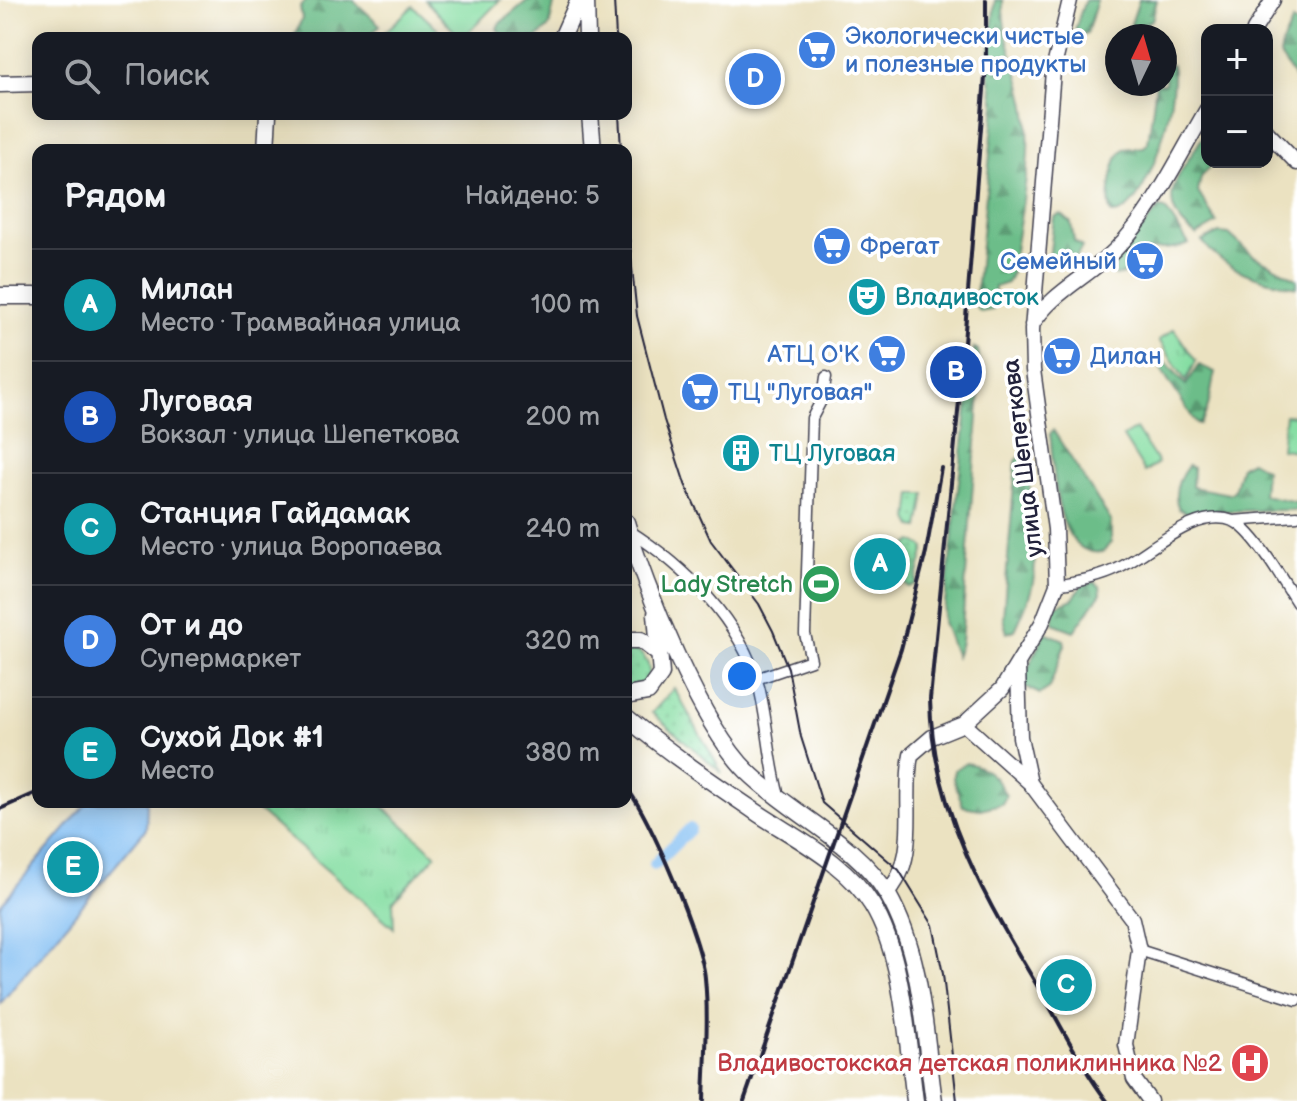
<!DOCTYPE html>
<html lang="ru">
<head>
<meta charset="utf-8">
<style>
  :root { --surface:#171b24; --page:#20242c; --text:#f1f3f6; --muted:#9ea1a6; --line:#363941; --accent:#b45309 }
  body { margin:0; font-family:"Balsamiq Sans",sans-serif; background:var(--page); color:var(--text) }
  .controls { position:absolute; right:24px; top:24px; display:grid; overflow:hidden; border-radius:16px; box-shadow:0 4px 20px #0003 }
  .controls button { width:72px; height:72px; display:grid; place-items:center; padding:0; border:0; border-bottom:2px solid var(--line); background:var(--surface); color:var(--text); font:40px sans-serif }
  .compass { position:absolute; left:1105px; top:24px; width:72px; height:72px; border-radius:50%; background:var(--surface); box-shadow:0 4px 20px #0003; rotate:5deg }
  .you { position:absolute; left:742px; top:676px; width:28px; height:28px; margin:-20px; border:6px solid #fff; border-radius:50%; background:#1a73e8; box-shadow:0 0 0 12px #1a73e833 }
  .badge { display:grid; place-items:center; width:52px; height:52px; border-radius:50%; background:var(--accent); color:#fff; font-size:26px; font-weight:700 }
  .pin { position:absolute; translate:-50% -50%; border:4px solid #fff; box-shadow:0 2px 8px #0006 }
  .list { margin:0; padding:0; list-style:none }
  h2 { display:flex; justify-content:space-between; align-items:center; height:104px; margin:0; padding:0 32px; font-size:34px }
  h2 small { font-size:26px; font-weight:400; color:var(--muted) }
  .list li { display:grid; grid-template-columns:52px 1fr auto; gap:24px; align-items:center; box-sizing:border-box; height:112px; padding:0 32px; border-top:2px solid var(--line) }
  .list b { display:block; font-size:30px; white-space:nowrap }
  .list p { margin:0; font-size:26px; white-space:nowrap; color:var(--muted) }
  .list em { font-size:26px; font-style:normal; color:var(--muted) }
  .icon { flex:none; width:44px; height:44px; fill:none; stroke:currentColor; stroke-width:2; stroke-linecap:round; stroke-linejoin:round }
  .map { position:relative; flex:none; width:1297px; height:1101px; overflow:hidden }
  .search { position:absolute; background:var(--surface); box-shadow:0 4px 20px #0003; left:32px; top:32px; width:600px; height:88px; display:flex; align-items:center; gap:20px; box-sizing:border-box; padding:0 28px; border-radius:16px; color:var(--muted); font-size:30px }
  .panel { position:absolute; background:var(--surface); box-shadow:0 4px 20px #0003; left:32px; top:144px; width:600px; height:664px; border-radius:16px }
  .map>svg:first-child { display:block }
  .grass { fill:url(#grass-dots); stroke:#54806f; stroke-width:2 }
  .forest { fill:url(#forest-firs); stroke:#477062; stroke-width:2 }
  .park { fill:url(#park-tufts); stroke:#54806f; stroke-width:2 }
  .pitch { fill:#85dea3; stroke:#54806f; stroke-width:2 }
  .water { fill:#80bdf3; stroke:#517097; stroke-width:2 }
  .lines { fill:none; stroke-linecap:round; stroke-linejoin:round }
  .canal { stroke:#80bdf3; stroke-width:12 }
  .minor-casing { stroke:#403f4f; stroke-width:13 }
  .secondary-casing { stroke:#403f4f; stroke-width:17 }
  .primary-casing { stroke:#403f4f; stroke-width:19 }
  .minor { stroke:#fff; stroke-width:10 }
  .secondary { stroke:#fff; stroke-width:14 }
  .primary { stroke:#fff; stroke-width:16 }
  .tram { stroke:#22223b; stroke-width:2 }
  .rail { stroke:#22223b; stroke-width:4 }
  .labels { text-anchor:middle; dominant-baseline:central; stroke-width:7; stroke-linejoin:round; paint-order:stroke }
  .shop-label { font-size:24px; fill:#366cbe; stroke:#fff; text-anchor:start }
  .culture-label { font-size:24px; fill:#0d838f; stroke:#fff; text-anchor:start }
  .street-label { font-size:24px; fill:#22223b; stroke:#fff }
  .leisure-label { font-size:24px; fill:#27864d; stroke:#fff; text-anchor:end }
  .health-label { font-size:24px; fill:#be3a42; stroke:#fff; text-anchor:end }
</style>
</head>
<body>
<div class="map">
<svg width="1297" height="1101" viewBox="0 0 1297 1101">
  <defs>
    <pattern id="grass-dots" width="8" height="8" patternUnits="userSpaceOnUse" patternTransform="scale(2)"><rect width="8" height="8" fill="#85dea3"/><path d="M2 2h.1M6 6h.1" fill="none" stroke="#73be8d" stroke-width="1.8" stroke-linecap="round"/></pattern>
    <pattern id="forest-firs" width="22" height="20" patternUnits="userSpaceOnUse" patternTransform="scale(2)"><rect width="22" height="20" fill="#6cbd89"/><path d="M5 1l3.5 6h-7zM16 11l3.5 6h-7z" fill="#589971"/></pattern>
    <pattern id="park-tufts" width="24" height="20" patternUnits="userSpaceOnUse" patternTransform="scale(2)"><rect width="24" height="20" fill="#85dea3"/><path d="M3 7l-1-3M5 7V3M7 7l1-3M15 17l-1-3M17 17v-4M19 17l1-3" fill="none" stroke="#73be8d"/></pattern>
  </defs>
  <rect width="100%" height="100%" fill="#fff"/>
  <filter id="ink" filterUnits="userSpaceOnUse"><feTurbulence type="fractalNoise" baseFrequency=".0125" numOctaves="2"/><feDisplacementMap in="SourceGraphic" scale="16" xChannelSelector="R" yChannelSelector="G"/><feConvolveMatrix kernelMatrix="1 2 1 2 8 2 1 2 1" color-interpolation-filters="sRGB"/></filter>
  <filter id="wash" filterUnits="userSpaceOnUse"><feTurbulence type="fractalNoise" baseFrequency=".006" numOctaves="4" result="noise"/><feDisplacementMap in="SourceGraphic" scale="32" xChannelSelector="R" yChannelSelector="G"/><feGaussianBlur stdDeviation="1.8" result="paint"/><feColorMatrix in="noise" values="0 0 0 0 0 0 0 0 0 0 0 0 0 0 0 0 0 1.4 0 .05"/><feComposite in="paint" operator="in"/></filter>
  <g filter="url(#wash)">
    <rect width="100%" height="100%" fill="#ebe2c1"/>
    <path class="grass" d="M912 494H925L919 528 913 527 909 519Z
      M913 541 925 548 915 584 908 587 903 581 908 545Z
      M635 650C657 662 652 690 626 685V652Z
      M674 688 722 773 652 713Z"/>
    <path class="forest" d="M307 0H353L380 25 368 38H293L302 19 300 6Z
      M528 0H555L549 27 537 38 503 36 497 29 499 24Z
      M995 0H1003C1001 39 1023 76 1027 113 1033 165 1018 222 1012 272L1007 283 995 287 993 310 980 312 975 305 995 104 988 69Z
      M1085 0H1097L1087 33 1081 35 1075 29Z
      M1139 0H1157L1152 20 1141 25 1137 36H1127Z
      M1293 21 1297 25V81L1280 56 1282 44Z
      M1172 65C1179 95 1148 216 1112 214 1106 200 1112 159 1124 149L1144 147 1148 143 1156 84H1165V66Z
      M1207 129V162H1215L1201 177 1198 192 1217 223 1196 235C1146 200 1187 168 1207 129Z
      M1159 208 1165 209 1189 244C1167 255 1130 239 1128 273L1115 276V262Z
      M1061 214 1071 223 1074 241 1082 247 1076 258 1057 266 1049 260 1054 217Z
      M1219 233 1229 234 1252 255 1297 279V287C1261 280 1226 272 1202 241Z
      M974 348 978 350 981 376 961 642 956 657 943 622Z
      M1161 362 1167 363 1186 385 1199 365 1215 372C1210 390 1211 408 1200 424L1196 423 1161 369Z
      M1053 430 1111 521V542L1103 552C1053 559 1055 468 1050 434Z
      M1021 456C1033 481 1038 554 1033 582 1030 599 1022 615 1015 630L1007 633 1003 618 1016 461Z
      M1251 461 1265 469 1263 495 1297 502V510L1208 511 1191 515 1179 509C1172 494 1178 479 1188 466L1193 468 1192 487 1229 494 1234 491 1241 466Z
      M1094 582 1100 586 1101 593 1074 631 1053 623 1055 606 1073 599 1082 585Z
      M1045 632 1064 640 1065 645 1049 688 1040 694 1023 686 1025 675Z
      M966 763C985 766 998 779 1006 796L1002 804 980 809 963 806 953 778 954 770Z"/>
    <path class="park" d="M1174 329 1196 361 1186 381 1159 340Z
      M1285 415 1297 416V451L1281 449Z
      M1136 429 1158 463 1145 472 1123 437Z
      M264 802H378L436 855 393 901 394 928 257 810Z"/>
    <path class="pitch" d="M425 0H500L468 33 455 32Z
      M413 6 446 37 384 33Z"/>
    <path class="water" d="M88 802H147L146 829 0 1004V905Z"/>
    <g class="lines">
      <path class="canal" d="M655 864 690 829"/>
    </g>
  </g>
  <g filter="url(#ink)">
    <g class="lines">
      <g class="minor-casing">
        <path id="minor" d="M1233 521 1297 516
          M628 530C685 566 740 620 759 687 768 723 769 761 779 796
          M1057 585C1077 581 1099 578 1117 569 1148 555 1195 506 1233 521 1254 530 1284 583 1297 603
          M756 679 811 660 805 634 812 418 823 397 826 377
          M1139 950 1297 1000"/>
      </g>
      <g class="secondary-casing">
        <path id="secondary" d="M1254 30 1273 0
          M1267 132 1297 163
          M1032 325C1051 293 1088 277 1115 250 1154 211 1179 156 1207 109
          M1018 666 1020 737 1030 783
          M964 724 1030 783 1132 919 1139 950 1126 1045 1134 1079 1150 1101
          M887 893C921 858 902 800 911 755L932 737 964 724 1002 689 1042 623 1057 585 1055 529 1033 370 1032 330 1053 71 1070 0"/>
      </g>
      <g class="primary-casing">
        <path id="primary" d="M586 0 587 38
          M562 38 579 0
          M0 84 38 83
          M590 114 593 150
          M266 150 268 114
          M0 296H38
          M626 522C644 587 701 726 748 772 792 815 856 841 888 895 923 956 924 1033 934 1101
          M626 640H641L659 654
          M626 696 648 692 661 674 656 614
          M626 717C669 753 713 783 759 814 800 841 846 863 872 905 904 957 907 1042 915 1101"/>
      </g>
      <use href="#minor" class="minor"/>
      <use href="#secondary" class="secondary"/>
      <use href="#primary" class="primary"/>
      <path class="tram" d="M614 0 616 38
        M619 114 621 150
        M626 209 637 316 664 420 685 484 711 541 759 604 773 631 788 668 801 737 822 803 899 870 933 925 943 974 957 1101"/>
      <path class="rail" d="M986 0V64L961 381 930 699C932 813 990 907 1047 1002 1066 1035 1084 1071 1107 1101
        M626 787C650 816 702 941 705 978 709 1019 705 1061 704 1101
        M0 809 38 792
        M744 1101 901 649 926 552 941 468"/>
    </g>
  </g>
  <defs>
    <g id="supermarket-disc" transform="scale(2)"><circle r="9.5" fill="#3f7fe0" stroke="#fff"/><path d="M-6-5.5h2.5l.6 2H6L4.5 2H-2.5L-4.4-4H-6ZM-1.5 3.2a1.3 1.3 0 1 0 .1 0ZM3 3.2a1.3 1.3 0 1 0 .1 0Z" fill="#fff"/></g>
    <g id="theatre-disc" transform="scale(2)"><circle r="9.5" fill="#0f9aa8" stroke="#fff"/><path d="M-5-5.5Q0-4 5-5.5V0Q5 5 0 6Q-5 5-5 0ZM-3.3-2.5H-1v1.5H-3.3ZM1-2.5H3.3v1.5H1ZM-2.8 1Q0 5.5 2.8 1Z" fill="#fff"/></g>
    <g id="building-disc" transform="scale(2)"><circle r="9.5" fill="#0f9aa8" stroke="#fff"/><path d="M-4-6H4V6H1V3H-1V6H-4ZM-2.5-4.3h1.7v1.8h-1.7ZM.8-4.3h1.7v1.8H.8ZM-2.5-1h1.7V.8h-1.7ZM.8-1h1.7V.8H.8Z" fill="#fff"/></g>
    <g id="stadium-disc" transform="scale(2)"><circle r="9.5" fill="#2e9e5b" stroke="#fff"/><path d="M0-5a6.5 5 0 1 0 0 10a6.5 5 0 1 0 0-10ZM-3.5-1.8h7v3.6h-7Z" fill="#fff"/></g>
    <g id="hospital-disc" transform="scale(2)"><circle r="9.5" fill="#e0444e" stroke="#fff"/><path d="M-5-5h3v3.5h4V-5h3V5h-3V1.5h-4V5h-3Z" fill="#fff"/></g>
  </defs>
  <g fill-rule="evenodd">
    <use href="#supermarket-disc" x="817" y="50"/>
    <use href="#supermarket-disc" x="832" y="246"/>
    <use href="#supermarket-disc" x="1145" y="261"/>
    <use href="#theatre-disc" x="867" y="297"/>
    <use href="#supermarket-disc" x="887" y="354"/>
    <use href="#supermarket-disc" x="1062" y="356"/>
    <use href="#supermarket-disc" x="700" y="392"/>
    <use href="#building-disc" x="741" y="453"/>
    <use href="#stadium-disc" x="821" y="584"/>
    <use href="#hospital-disc" x="1250" y="1063"/>
  </g>
  <g class="labels">
    <g class="shop-label">
      <text x="845" y="36">Экологически чистые<tspan x="845" dy="28">и полезные продукты</tspan></text>
      <text x="860" y="246">Фрегат</text>
      <text x="1117" y="261" text-anchor="end">Семейный</text>
      <text x="859" y="354" text-anchor="end">АТЦ О'К</text>
      <text x="1090" y="356">Дилан</text>
      <text x="728" y="392">ТЦ "Луговая"</text>
    </g>
    <g class="culture-label">
      <text x="895" y="297">Владивосток</text>
      <text x="769" y="453">ТЦ Луговая</text>
    </g>
    <g class="street-label">
      <text transform="translate(1023 458) rotate(-97)">улица Шепеткова</text>
    </g>
    <g class="leisure-label">
      <text x="793" y="584">Lady Stretch</text>
    </g>
    <g class="health-label">
      <text x="1222" y="1063">Владивостокская детская поликлинника №2</text>
    </g>
  </g>
</svg>
<div class="controls">
<button>+</button>
<button>−</button>
</div>
<svg class="compass" viewBox="-18 -18 36 36"><path d="M0-13l5 13h-10z" fill="#e53935"/><path d="M0 13l5-13h-10z" fill="#9ea1a6"/></svg>
<div class="you"></div>
<div class="pin badge" style="left:880px;top:564px;background:#0f9aa8">A</div>
<div class="pin badge" style="left:956px;top:372px;background:#1a4fb4">B</div>
<div class="pin badge" style="left:1066px;top:985px;background:#0f9aa8">C</div>
<div class="pin badge" style="left:755px;top:79px;background:#3f7fe0">D</div>
<div class="pin badge" style="left:73px;top:867px;background:#0f9aa8">E</div>
<div class="search"><svg class="icon" aria-label="search" viewBox="0 0 24 24"><circle cx="10" cy="10" r="6"/><path d="M15 15l6 6"/></svg>Поиск</div>
<section class="panel">
<h2>Рядом<small>Найдено: 5</small></h2>
<ul class="list">
<li><span class="badge" style="background:#0f9aa8">A</span><div><b>Милан</b><p>Место · Трамвайная улица</p></div><em>100 m</em></li>
<li><span class="badge" style="background:#1a4fb4">B</span><div><b>Луговая</b><p>Вокзал · улица Шепеткова</p></div><em>200 m</em></li>
<li><span class="badge" style="background:#0f9aa8">C</span><div><b>Станция Гайдамак</b><p>Место · улица Воропаева</p></div><em>240 m</em></li>
<li><span class="badge" style="background:#3f7fe0">D</span><div><b>От и до</b><p>Супермаркет</p></div><em>320 m</em></li>
<li><span class="badge" style="background:#0f9aa8">E</span><div><b>Сухой Док #1</b><p>Место</p></div><em>380 m</em></li>
</ul>
</section>
</div>
</body>
</html>
